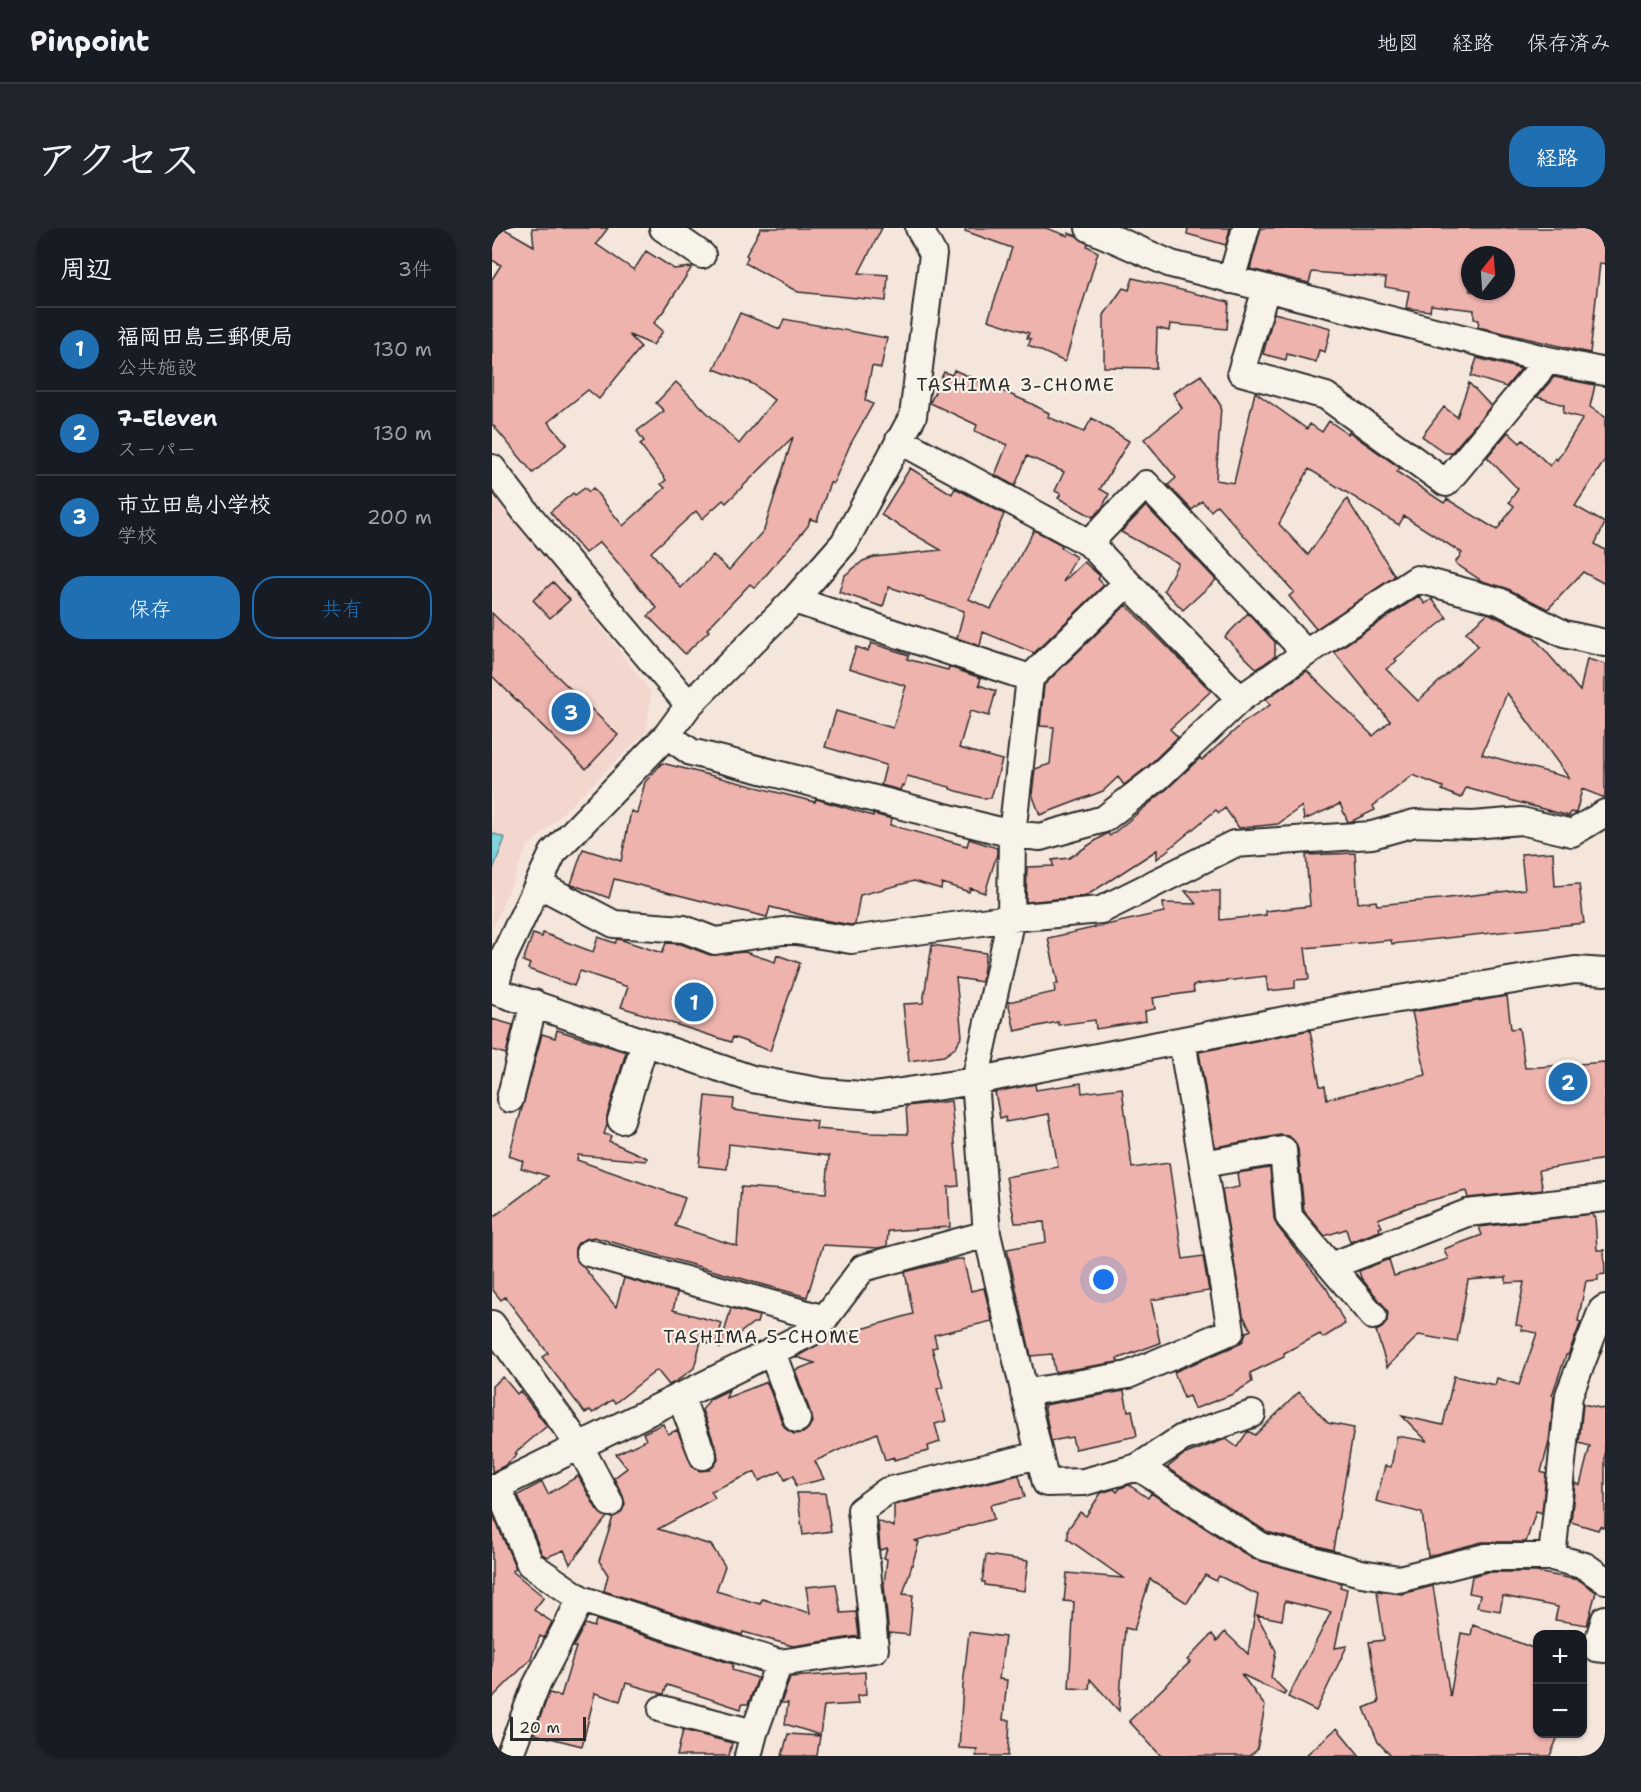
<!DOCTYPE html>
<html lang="ja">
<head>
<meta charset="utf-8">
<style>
  :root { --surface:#171b24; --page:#20242c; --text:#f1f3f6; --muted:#9ea1a6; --line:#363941; --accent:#1f6fb2 }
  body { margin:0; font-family:"Shantell Sans","Klee One",sans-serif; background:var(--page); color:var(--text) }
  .controls { position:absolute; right:18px; bottom:18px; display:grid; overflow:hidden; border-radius:12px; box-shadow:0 2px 4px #0004 }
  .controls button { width:54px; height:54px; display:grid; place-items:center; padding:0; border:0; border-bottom:2px solid var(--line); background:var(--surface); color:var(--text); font:30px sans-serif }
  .compass { position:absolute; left:969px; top:18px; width:54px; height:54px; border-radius:50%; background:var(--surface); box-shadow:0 2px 4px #0004; rotate:17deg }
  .scale { position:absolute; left:18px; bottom:15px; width:76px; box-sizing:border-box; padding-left:6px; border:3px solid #2b2b2b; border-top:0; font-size:16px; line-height:21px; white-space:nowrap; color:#2b2b2b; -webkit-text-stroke:4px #f7f3e8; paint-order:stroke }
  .you { position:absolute; left:612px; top:1052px; width:21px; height:21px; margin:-15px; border:4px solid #fff; border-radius:50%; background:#1a73e8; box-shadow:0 0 0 9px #1a73e833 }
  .badge { display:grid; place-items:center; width:39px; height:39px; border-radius:50%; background:var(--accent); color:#fff; font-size:20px; font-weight:700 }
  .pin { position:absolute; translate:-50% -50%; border:3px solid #fff; box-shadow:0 2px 6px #0006 }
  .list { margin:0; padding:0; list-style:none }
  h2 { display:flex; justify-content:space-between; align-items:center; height:78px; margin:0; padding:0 24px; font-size:26px }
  h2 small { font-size:20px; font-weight:400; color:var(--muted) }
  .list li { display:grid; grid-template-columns:39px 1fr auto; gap:18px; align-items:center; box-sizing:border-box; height:84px; padding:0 24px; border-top:2px solid var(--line) }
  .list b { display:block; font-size:22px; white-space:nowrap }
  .list p { margin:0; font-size:20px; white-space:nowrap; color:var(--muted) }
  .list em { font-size:20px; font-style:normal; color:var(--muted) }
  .actions { display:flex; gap:12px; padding:18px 24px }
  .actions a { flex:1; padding:14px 0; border:2px solid var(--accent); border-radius:24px; text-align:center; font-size:21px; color:var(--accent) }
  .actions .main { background:var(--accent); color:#fff }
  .map { position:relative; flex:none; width:1113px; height:1528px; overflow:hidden; border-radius:24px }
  header { display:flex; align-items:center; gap:36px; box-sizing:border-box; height:84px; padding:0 30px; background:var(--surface); border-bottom:2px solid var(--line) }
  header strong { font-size:28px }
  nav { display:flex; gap:33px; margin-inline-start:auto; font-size:21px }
  .intro { display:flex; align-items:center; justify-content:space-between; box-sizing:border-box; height:144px; padding:0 36px }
  h1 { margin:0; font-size:42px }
  .button { padding:15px 27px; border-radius:24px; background:var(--accent); color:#fff; font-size:21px; font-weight:700 }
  main { display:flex; gap:36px; padding:0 36px }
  aside { flex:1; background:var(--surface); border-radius:24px; box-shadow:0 2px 4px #0004 }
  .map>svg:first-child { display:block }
  .built { fill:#f3d7ce }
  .water { fill:#83d4dd; stroke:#609096; stroke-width:1.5 }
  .building { fill:#efb3ae; stroke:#2b2b2b; stroke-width:1.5; fill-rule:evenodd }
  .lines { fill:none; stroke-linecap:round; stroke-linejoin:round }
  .minor-casing { stroke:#2b2b2b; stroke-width:30 }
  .minor { stroke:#f7f3e8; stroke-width:26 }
  .labels { text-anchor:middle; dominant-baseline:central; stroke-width:4.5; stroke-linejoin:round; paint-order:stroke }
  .neighbourhood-label { font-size:18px; letter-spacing:1.5px; fill:#2b2b2b; stroke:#f7f3e8 }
</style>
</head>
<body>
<header>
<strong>Pinpoint</strong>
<nav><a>地図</a><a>経路</a><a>保存済み</a></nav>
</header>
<div class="intro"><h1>アクセス</h1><a class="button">経路</a></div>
<main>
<aside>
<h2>周辺<small>3件</small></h2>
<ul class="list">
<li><span class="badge">1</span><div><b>福岡田島三郵便局</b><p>公共施設</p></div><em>130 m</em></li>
<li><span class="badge">2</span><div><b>7-Eleven</b><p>スーパー</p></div><em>130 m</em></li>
<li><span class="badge">3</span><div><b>市立田島小学校</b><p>学校</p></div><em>200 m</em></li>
</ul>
<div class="actions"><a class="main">保存</a><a>共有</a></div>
</aside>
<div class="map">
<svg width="1113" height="1528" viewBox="0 0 1113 1528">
  <rect width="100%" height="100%" fill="#f5e6dc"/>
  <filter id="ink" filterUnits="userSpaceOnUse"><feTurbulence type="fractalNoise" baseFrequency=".0167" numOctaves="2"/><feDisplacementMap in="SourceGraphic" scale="12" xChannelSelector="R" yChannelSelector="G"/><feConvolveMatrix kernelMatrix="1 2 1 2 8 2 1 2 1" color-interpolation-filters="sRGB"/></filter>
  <g filter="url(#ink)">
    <path class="built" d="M0 257 159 464 155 503 35 620 0 702Z"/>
    <path class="water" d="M0 605 13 610 0 644Z"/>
    <path class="building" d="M0 0H11L42 18 40 0H116L104 16 142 42 154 23 182 41 200 39 173 81 162 95 171 103 161 117 137 107 149 119 107 171 96 162 56 194 75 216 41 245 0 196V51L9 37 0 32Z
      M269 0H390L367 45 396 47 394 73 306 64 253 35 256 29 254 27Z
      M474 0H554L576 8V5L585 8 596 16 595 18 606 24 573 134 536 117 539 111 535 110 537 105 496 92 520 20 473 3Z
      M696 0H738L734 17 695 6Z
      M769 0H1113V36L1108 35 1098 125 986 99 987 92 982 91V82L939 77 938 83 914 80 917 63 893 59 894 50 820 44 817 55 758 41ZM978 27H1014V63H978Z
      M641 50 737 74 735 101 678 96 677 103 665 100 664 140 612 139V87L631 60 637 62Z
      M248 85 288 101 292 91 395 110 389 140 380 138 373 172 381 176 358 217 341 256 338 254 325 293 318 291 316 298 263 360 258 356 215 401 217 403 193 426 156 388 165 380 108 314 93 325 58 284 81 265 83 267 93 260 97 264 101 260 131 298 173 260 169 256 174 252 148 216 152 213 145 203 172 183 164 175 184 154 247 216 282 172 261 156 222 141ZM301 209 272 302 237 342 221 327 189 360 159 324 204 283 210 291 231 272 234 275Z
      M782 85 839 100 833 124 827 122 824 134 795 126 794 132 771 126Z
      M985 130 1029 141 1014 159 979 148Z
      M462 142 538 175 557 185 556 189 592 204 600 190 637 213 608 261 617 266 610 280 601 289 566 270 569 266 563 263 572 244 535 228 523 258 503 247 515 217 483 203 485 197 438 175 452 144 460 147Z
      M709 147 729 178 724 252 742 255 763 164 815 201 818 196 830 204 837 193 856 206 857 204 908 240 905 244 952 275 955 271 1005 302 1022 278 1017 274 1026 261 995 229 1016 204 1028 215 1031 212 1058 238 1063 230 1065 232 1091 190 1071 185 1072 177 1045 169 1062 149 1103 157 1098 179 1113 189V232L1083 278 1113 295 1103 316 1113 322V356L1091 344 1056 381 1014 360 990 353 963 335 970 325 912 288 907 297 817 241 787 296 816 327 855 271 903 348 824 401 797 368 802 364 725 277 719 283 710 273 700 282 676 257 684 250 652 211 690 180 681 165Z
      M977 155 999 178 959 225H953L930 208 952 179 965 189Z
      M418 240 460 266 463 260 512 286 477 371 499 381 542 302 570 317 569 320 584 329 571 354 592 334 608 348 606 351 612 357 542 425 491 404 488 418 465 410 472 383 397 359 391 379 347 364 352 348 371 333 382 329 449 322 389 287Z
      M654 278 724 352 691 382 672 362 686 335 629 304Z
      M61 354 78 372 58 390 41 372Z
      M927 368 933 376 940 371 955 390 903 431 905 433 894 441 926 473 986 418 974 404 996 385 1040 407 1088 463 1095 431 1113 436V570L1090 561 1084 585 1079 584 1077 588 974 560 969 570 950 562 951 559 921 547 881 578 883 582 860 593 856 594 848 576 812 592 810 578 786 596 747 600 733 580 727 585 724 582 665 631V622L594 668 534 674 535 639 561 638 560 632 577 630 614 606 616 605 618 608 675 561 708 530 710 532 751 495 778 477 774 471 815 443 881 508 898 493 842 424ZM1015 465 1077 550 990 526Z
      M634 377 719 463 678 501 686 509 655 539 632 557 626 549 611 563 548 587 540 566 543 541 558 536 562 499 548 498 552 457Z
      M0 385 126 507 94 541 0 448Z
      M756 385 783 414V428L765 441 733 409Z
      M379 415 417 427 415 431 456 442 457 439 489 450 487 457 504 463 497 488 478 483 467 520 510 532 499 570H490L458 561V559L415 548 412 558 410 557 408 562 389 557 394 537 333 519 344 483 401 500 414 458 357 440 364 419 376 423Z
      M170 535 323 574 324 571 381 588V586L400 591 398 597 475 618 477 611 505 620V626L493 665 478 660 477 664 450 655 449 661 422 653 368 667 363 696 359 697 326 691 278 679 275 689 122 651 117 670 79 656 91 621 129 633 139 583 145 585 153 554Z
      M1061 624 1063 658 1087 656 1092 695 900 716 899 712 813 720 817 751 803 752V760L776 763 774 748 701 757 702 764 661 770 663 781 653 783 654 793 604 801 603 792 566 797V794L523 803 516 774 563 764 562 756H566L556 710 672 684 671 675 704 676 693 663H728V692L774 687 773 683 818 678 814 627 863 625 866 675 884 673 885 677 948 671 1033 661 1029 626Z
      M51 705 101 724 106 709 123 715 125 711 130 712 170 725 174 715 189 716 218 727 253 724 283 734 285 727 308 735 278 823 241 809 239 814 129 779 136 759 88 743 82 758 36 741 38 736 31 733 41 706 50 709Z
      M440 717 494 725 491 746 490 754 464 750 470 808 463 820 452 828 417 833 411 776 431 775Z
      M1015 768 1019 801 1027 800 1033 840 1113 834V931L1047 942 1051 962 976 970 974 963 925 976 886 991 890 999 887 1000 888 1003 858 1014 854 1001 833 1008 812 983 806 921 803 914 797 908 788 907 723 919 707 824 818 802 828 858H833L835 871 934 847 920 784Z
      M0 791 21 797 14 826 0 822Z
      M65 802 134 824 115 888V897L112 906 119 908 117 913 155 930 154 933 86 927 85 932 193 970 183 998 245 1018 249 959 334 965 337 928 237 916 235 941 207 938 214 868 242 871 241 882 325 893 324 901 377 905 416 906 414 878 459 873 467 958 456 959 458 999 396 1003 395 1018 386 1020 331 1017 315 1069 102 1009 93 1011 86 1015 83 1020V1029L124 1079 132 1050 185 1065 181 1082 230 1095 224 1117 209 1113 202 1140 183 1154 177 1157 165 1142 123 1175 120 1172 101 1185 98 1182 93 1185 50 1129 56 1125 13 1069 9 1072 0 1061V990L56 948 29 940 31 933 17 928 50 806 63 810Z
      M589 855 590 865 630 860 640 940 677 935 691 1031 711 1028 717 1063 659 1072 668 1115 625 1131 626 1134 563 1144 560 1126 539 1128 515 1021 554 1014 552 994 523 995 514 949 566 939 557 886 514 894 513 889 508 890 503 864 543 856 544 862Z
      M778 940 782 990 785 998 835 1061 853 1096 831 1110 828 1106 792 1125V1129L758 1145 760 1154 741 1166 702 1181 697 1168 692 1170 682 1144 745 1117 751 1113 754 1104 759 1102 751 1087 730 962 747 959 745 945Z
      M1100 986 1101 989H1103L1105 1022H1112L1113 1046 1106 1047V1052L1094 1053 1086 1093 1089 1094 1076 1127H1074L1060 1167 1062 1168 1057 1214 1049 1244 1054 1246 1050 1285 1044 1283 1034 1314H990L936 1328 930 1285 884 1273 893 1238 899 1239 905 1208 935 1213 910 1188 951 1197 962 1148 1003 1157 1005 1150 1027 1157 1045 1105 1029 1102 1030 1098 1024 1097 1032 1054 1014 1055V1049L976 1052 965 1114 927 1107 895 1139 884 1103 890 1100 895 1094 896 1085 892 1078 869 1050 867 1043 897 1031 902 1048 956 1031 952 1021 990 1007 987 999Z
      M465 1031H471L479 1063 492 1060 500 1093 442 1107 445 1119 440 1120 451 1159 445 1161 454 1193 443 1196 448 1214 436 1218 437 1223 402 1232V1229L393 1232 385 1205 323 1233 332 1251 304 1258 302 1247 293 1252 289 1243 267 1253 263 1244 219 1263 223 1270 166 1301 219 1317 233 1338 224 1363 268 1376 270 1371 318 1385 314 1359 344 1356 349 1385 364 1384 367 1408 301 1418 251 1404 250 1407 112 1363 116 1347 107 1333 121 1289 130 1283 133 1276 131 1268 122 1250 135 1240 124 1226 154 1212 151 1205 171 1196 176 1206 185 1202 201 1239 208 1243 217 1242 223 1237 226 1231 225 1223 210 1182 218 1171 237 1162 234 1170 275 1154 291 1197 295 1202 302 1206 311 1205 316 1201 320 1194 319 1186 303 1142 323 1135 304 1129 336 1111 421 1086 413 1044Z
      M239 1080 267 1088 265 1095H261L228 1120Z
      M11 1149 25 1166 28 1163 55 1198 23 1225 25 1227 12 1238 0 1244V1158Z
      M632 1163 636 1183 640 1182 645 1208 583 1221 580 1209 559 1213 552 1177Z
      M807 1164 836 1195 862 1200 841 1322 775 1304 675 1240 691 1227 734 1211 745 1219 756 1203 763 1207Z
      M1091 1176 1113 1181V1300L1108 1298 1106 1302 1079 1294 1083 1255 1088 1257 1098 1218 1087 1215Z
      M527 1247 533 1269 498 1277 502 1291 422 1313 427 1314 411 1366 421 1367 417 1407 398 1405 397 1409 392 1357 395 1331 392 1330 395 1320 388 1322 386 1293 402 1299V1277Z
      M86 1248 105 1282 115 1289 78 1336 72 1322 55 1329 50 1326 26 1267 50 1254 56 1266Z
      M637 1257 656 1270 659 1265 761 1331 849 1355 848 1359 855 1361 843 1420 855 1418 824 1483 796 1469 839 1384 793 1373 790 1392 765 1387 784 1423 779 1449 794 1464 792 1467 749 1446 773 1478 765 1522 757 1528H669L637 1493 698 1434 695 1432 720 1406 725 1413 733 1404 756 1426 766 1367 727 1348 724 1353 713 1347 695 1375 658 1351 642 1402 633 1400 627 1483 598 1451 597 1461 577 1460 582 1374 572 1373 575 1345 631 1350 576 1311V1301L588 1284 594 1288 609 1265 622 1261 625 1264 628 1260Z
      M305 1265H333L339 1303 311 1307Z
      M0 1284 24 1341 20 1343 52 1369 42 1382 60 1394 52 1410 48 1408 38 1432 0 1470Z
      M494 1327 536 1333 532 1363 493 1357V1354H490Z
      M995 1344H1044L1087 1352 1104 1364 1095 1397 1063 1392 1066 1379 1011 1368 1008 1383 985 1379 988 1367 977 1365 980 1348Z
      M941 1358 958 1469 969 1405 979 1407 981 1397 1046 1422V1506H1067L1058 1528H899L886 1514 872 1480 887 1474 877 1414 892 1412 885 1363 910 1366Z
      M104 1392 241 1436 240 1442 266 1450 256 1476H250L249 1481 175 1457 172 1466H171L134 1455 128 1473 103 1465 90 1518 42 1506 57 1465 69 1468 84 1419H81L93 1396 102 1399Z
      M477 1404 513 1409 507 1451 515 1452 511 1492H518L516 1528H484L485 1521 467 1520 471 1458Z
      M373 1444 374 1467 365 1468 366 1476 332 1478 328 1507 293 1496 296 1475H289L298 1449Z
      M845 1500 868 1528H813Z
      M191 1502 240 1515 237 1528H185Z
      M296 1506 328 1508 325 1528H290Z"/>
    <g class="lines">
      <g class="minor-casing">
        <path id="minor" d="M171 0 210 27
          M597 0 679 36 1056 132 1113 144
          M739 52 754 0
          M774 61 749 144 834 168 954 255 1056 132
          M407 212 597 315 748 471
          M0 240 33 283 197 477
          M597 315 654 256 814 425
          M635 355 538 450 520 606 519 690 483 853 495 1006 554 1255 592 1254 646 1239 690 1210 760 1186
          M302 372 538 450
          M175 507 199 524 520 606 548 609 612 591 665 550 748 471 814 425 925 351 1007 373 1072 406 1113 415
          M46 656 122 696 192 701 223 713 298 702 359 712 519 690 609 682 742 616 880 607 923 595 981 597 1029 593 1080 605 1113 585
          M0 762 260 851 331 864 382 868 483 853 864 778 1083 742 1113 744
          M2 763 11 730 61 625 175 507 197 477 302 372 352 315 421 188 441 26 427 0
          M18 871 42 775
          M129 892 153 814
          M711 936 791 922 797 989 881 1088
          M97 1025 333 1091
          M839 1038 975 985 1113 970
          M0 1096 87 1217 118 1275
          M280 1124 305 1191
          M532 1165 636 1147 739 1103 690 813
          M188 1168 211 1228
          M646 1239 769 1318 869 1345 907 1351 993 1329H1060L1093 1338 1113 1352
          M6 1259 38 1336 89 1371 287 1435
          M0 1261 324 1102 371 1040 495 1006
          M1060 1329 1077 1167 1110 1082 1113 1080
          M1113 1391 1104 1420 1113 1421
          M170 1481 262 1505
          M17 1528 44 1458 89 1371
          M256 1528 262 1505 287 1435 383 1421 369 1282 395 1263 547 1227"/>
      </g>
      <use href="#minor" class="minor"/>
    </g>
  </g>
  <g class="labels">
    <g class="neighbourhood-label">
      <text x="524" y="157">TASHIMA 3-CHOME</text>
      <text x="270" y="1109">TASHIMA 5-CHOME</text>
    </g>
  </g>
</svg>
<div class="controls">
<button>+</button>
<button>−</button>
</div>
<svg class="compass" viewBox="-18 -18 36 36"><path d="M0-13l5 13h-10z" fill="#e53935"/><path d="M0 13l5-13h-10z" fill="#9ea1a6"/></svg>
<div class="scale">20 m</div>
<div class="you"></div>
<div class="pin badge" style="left:202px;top:774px">1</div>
<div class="pin badge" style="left:1076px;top:854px">2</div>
<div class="pin badge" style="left:79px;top:484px">3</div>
</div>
</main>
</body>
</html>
